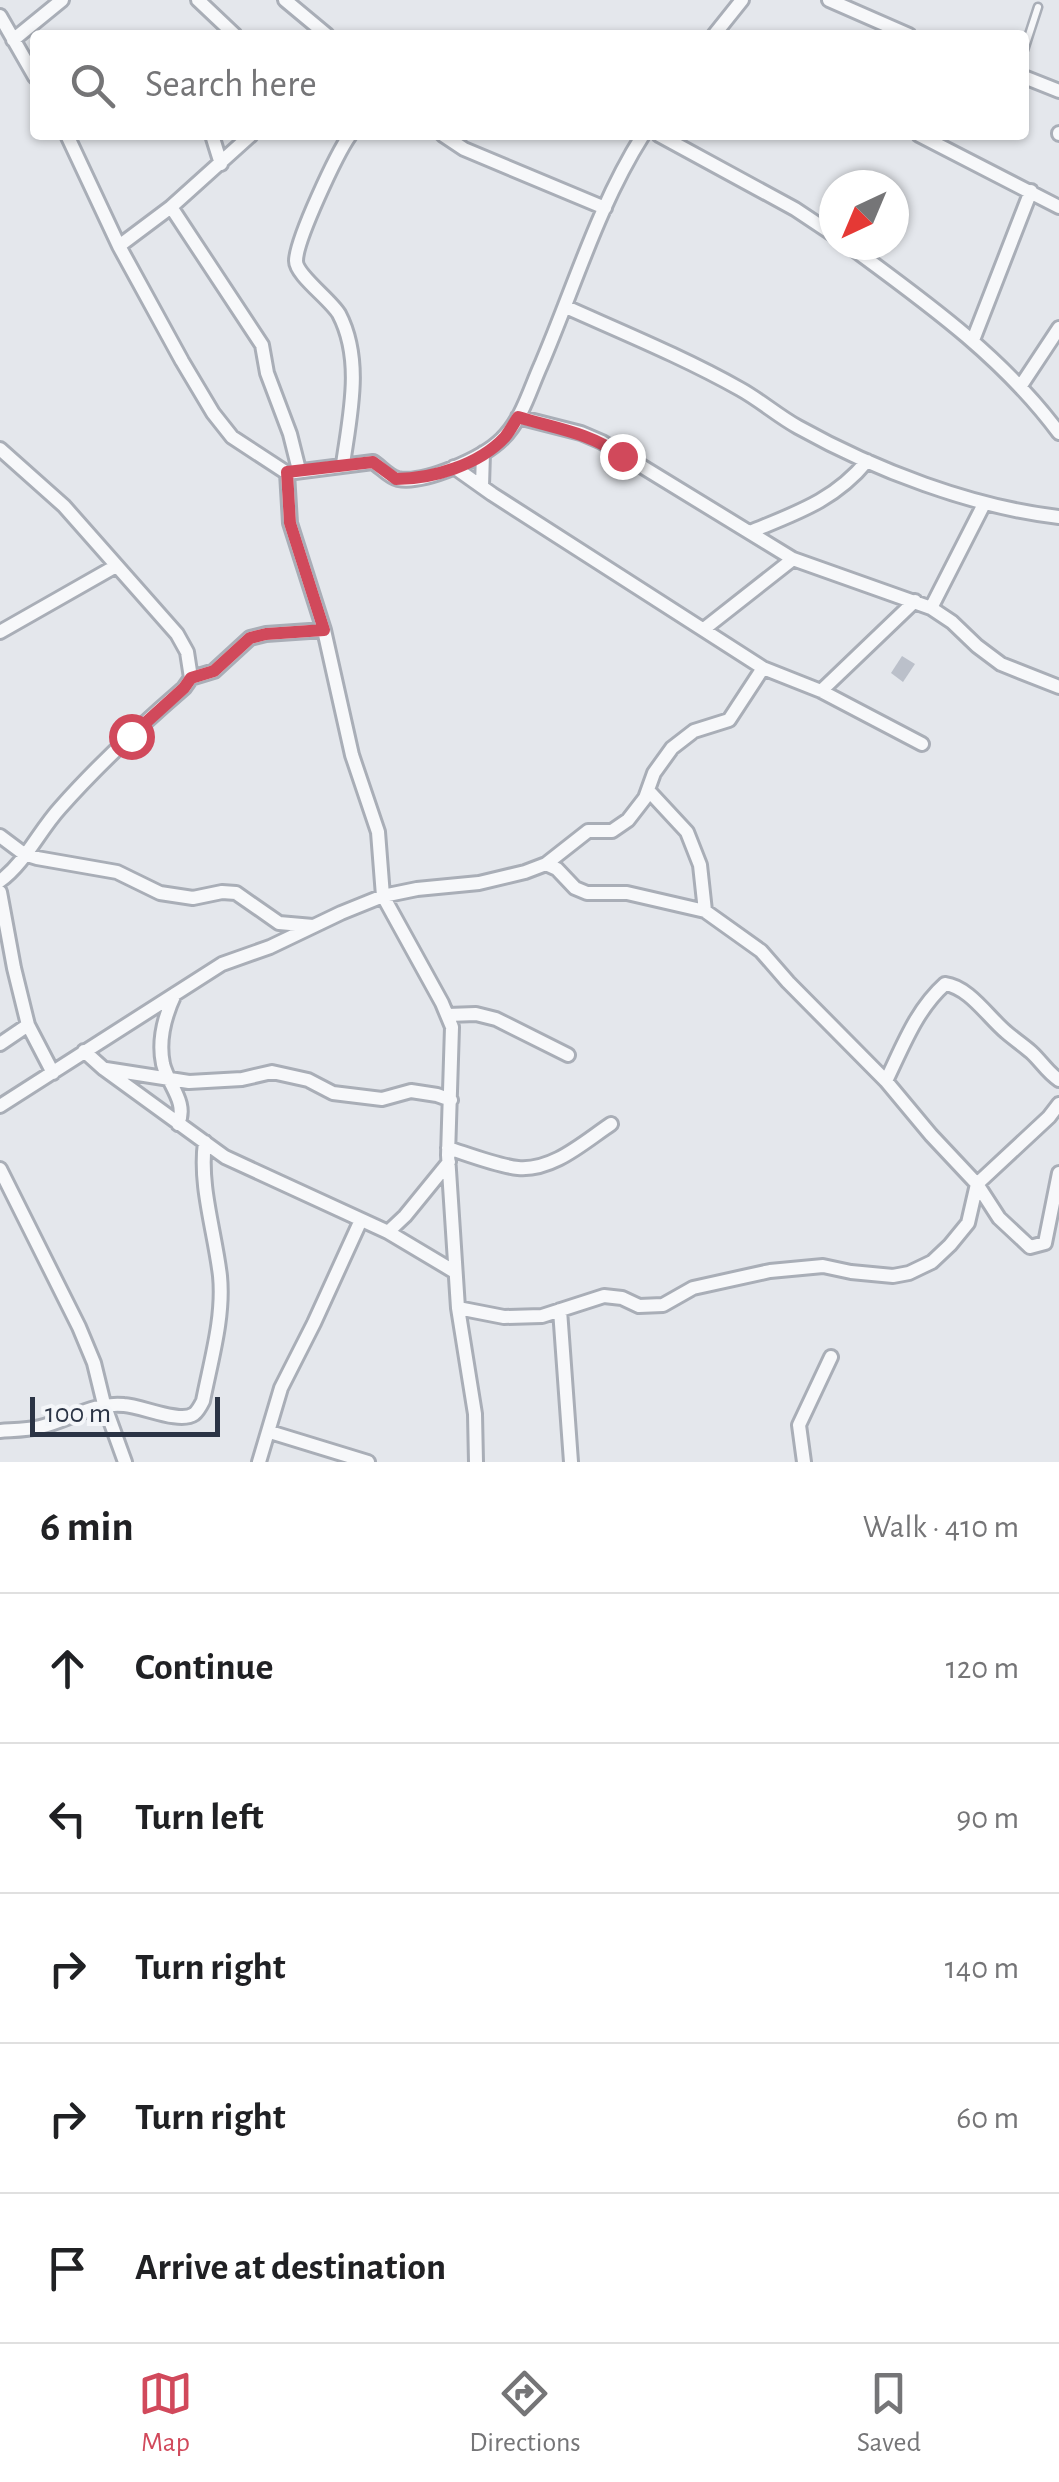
<!DOCTYPE html>
<html lang="en">
<head>
<meta charset="utf-8">
<style>
  :root { --surface:#fff; --page:#f2f2f2; --text:#202124; --muted:#757577; --line:#e0e0e0; --accent:#d1495b }
  body { margin:0; font-family:"Alegreya Sans",sans-serif; background:var(--page); color:var(--text) }
  .compass { position:absolute; left:819px; top:170px; width:90px; height:90px; border-radius:50%; background:var(--surface); box-shadow:0 2px 8px #0004; rotate:224deg }
  .scale { position:absolute; left:30px; bottom:25px; width:190px; box-sizing:border-box; padding-left:10px; border:5px solid #2b3445; border-top:0; font-size:28px; line-height:35px; white-space:nowrap; color:#2b3445; -webkit-text-stroke:8px #f4f6f9; paint-order:stroke }
  .stop { position:absolute; width:30px; height:30px; margin:-22px; border:8px solid #d1495b; border-radius:50%; background:#fff }
  .stop.end { background:#d1495b; border-color:#fff; box-shadow:0 2px 10px #0008 }
  .list { margin:0; padding:0; list-style:none }
  h2 { display:flex; justify-content:space-between; align-items:center; height:130px; margin:0; padding:0 40px; font-size:42px }
  h2 small { font-size:32px; font-weight:400; color:var(--muted) }
  .list li { display:grid; grid-template-columns:65px 1fr auto; gap:30px; align-items:center; box-sizing:border-box; height:150px; padding:0 40px; border-top:2px solid var(--line) }
  .list b { display:block; font-size:38px; white-space:nowrap }
  .list em { font-size:32px; font-style:normal; color:var(--muted) }
  .icon { flex:none; width:55px; height:55px; fill:none; stroke:currentColor; stroke-width:2; stroke-linecap:round; stroke-linejoin:round }
  .map { position:relative; flex:none; width:1059px; height:1462px; overflow:hidden }
  .search { position:absolute; background:var(--surface); box-shadow:0 2px 8px #0004; left:30px; right:30px; top:30px; height:110px; display:flex; align-items:center; gap:25px; box-sizing:border-box; padding:0 35px; border-radius:10px; color:var(--muted); font-size:38px }
  .sheet { height:880px; background:var(--surface) }
  nav { display:flex; justify-content:space-around; align-items:center; box-sizing:border-box; height:140px; border-top:2px solid var(--line); background:var(--surface); font-size:28px; color:var(--muted) }
  nav a { display:grid; justify-items:center; gap:5px }
  nav .on { color:var(--accent) }
  .map>svg:first-child { display:block }
  .building { fill:#bbc0ca }
  .lines { fill:none; stroke-linecap:round; stroke-linejoin:round }
  .service-casing { stroke:#a9aeb7; stroke-width:11 }
  .minor-casing { stroke:#a9aeb7; stroke-width:18 }
  .service { stroke:#f7f8fa; stroke-width:6 }
  .minor { stroke:#f7f8fa; stroke-width:12 }
  .route { stroke:#d1495b; stroke-width:12 }
</style>
</head>
<body>
<div class="map">
<svg width="1059" height="1462" viewBox="0 0 1059 1462">
  <rect width="100%" height="100%" fill="#e4e7ec"/>
  <path class="building" d="M902 656 915 664 903 682 891 673Z"/>
  <g class="lines">
    <g class="service-casing">
      <path id="service" d="M1024 50 1038 7"/>
    </g>
    <g class="minor-casing">
      <path id="minor" d="M198 0 235 35
        M285 0 327 35
        M829 0 909 35
        M0 16 35 77
        M714 35 742 0
        M13 40 62 0
        M1024 77 1059 91
        M1059 134V133
        M67 135 119 246 182 361 213 413 232 437 287 473 373 462C381 467 389 477 398 479 425 484 483 458 502 439 522 420 530 389 541 365 574 288 598 206 643 135
        M212 135 221 164
        M443 135 464 149 605 208
        M659 135 795 209 834 235
        M919 135 1059 207
        M171 207 262 345 267 373 290 434 299 470
        M848 245C924 301 1002 356 1059 433
        M119 246 171 207 251 135
        M566 307C624 333 685 358 740 389 760 400 778 416 798 427 875 470 972 507 1059 517
        M973 340 1031 191
        M1020 387 1059 328
        M518 417 581 433 602 442 793 559 931 608 952 622 977 646 1001 664 1059 687
        M0 449 64 506 177 634 187 652 191 678
        M343 464C350 415 363 360 339 314 330 299 296 275 296 261 296 240 337 153 350 135
        M454 467 492 494 763 668 821 691 922 744
        M287 473 290 523 324 630 352 755 378 832 383 896 442 1003 452 1027 448 1155 458 1308 475 1414 476 1462
        M482 486 483 453
        M750 532C796 513 834 501 867 461
        M931 608 984 504
        M704 629 793 559
        M0 632 116 566
        M821 691 915 601
        M648 790 687 832 700 865 705 911
        M0 836 24 854 37 858 117 872 160 893 193 898 222 892 236 893 279 923 313 926
        M546 864 557 869 575 888 587 893H627L705 911 761 951 788 982 886 1081 931 1135 977 1184 999 1218 1030 1247 1045 1243 1059 1173
        M0 881C25 863 39 831 60 808 98 765 140 726 184 688L191 678 214 671 250 638 266 634 324 630
        M0 892 14 968 28 1025 53 1073
        M175 994C165 1015 158 1040 163 1064 168 1085 188 1102 178 1124
        M448 1015 476 1014 496 1019 568 1055
        M0 1044 28 1025
        M84 1051 104 1069 225 1157 388 1232 455 1272
        M106 1069 189 1082 242 1079 272 1072 308 1080 333 1093 382 1099 411 1091 437 1095 451 1100
        M886 1081C903 1046 916 1010 945 984 969 987 988 1017 1006 1032 1014 1039 1023 1045 1031 1052 1041 1061 1047 1072 1059 1080
        M0 1106 222 964 270 947 341 913 383 896 417 889 479 883 525 872 546 864 588 831H612L628 820 645 798 654 773 672 748 694 731 729 720 763 668
        M448 1148C467 1154 498 1166 518 1168 553 1171 584 1142 611 1124
        M0 1169 79 1327 94 1363 104 1404 125 1462
        M388 1232 405 1216 449 1162
        M458 1308 504 1317 542 1316 604 1296 622 1298 639 1306 663 1305 693 1288 770 1271 823 1266 851 1272 893 1276 909 1273 932 1262 950 1245 968 1223 977 1184 1049 1117 1059 1104
        M560 1310 571 1462
        M0 1431C13 1430 27 1430 40 1427 69 1420 94 1402 124 1405 142 1406 180 1424 194 1414 198 1411 201 1405 203 1401 211 1360 224 1317 220 1276 215 1232 199 1186 205 1142
        M270 1432 368 1462
        M259 1462 281 1388 314 1323 361 1220
        M804 1462 799 1425 831 1357"/>
    </g>
    <use href="#service" class="service"/>
    <use href="#minor" class="minor"/>
  </g>
  <g class="lines">
    <path class="route" d="M131 736 184 688 191 678 214 671 250 638 266 634 324 630 290 523 287 472 373 462 396 479C432 479 479 465 505 437 510 431 514 423 518 417 557 429 588 432 622 456"/>
  </g>
</svg>
<svg class="compass" viewBox="-18 -18 36 36"><path d="M0-13l5 13h-10z" fill="#e53935"/><path d="M0 13l5-13h-10z" fill="#757577"/></svg>
<div class="scale">100 m</div>
<div class="stop" style="left:131px;top:736px"></div>
<div class="stop end" style="left:622px;top:456px"></div>
<div class="search"><svg class="icon" aria-label="search" viewBox="0 0 24 24"><circle cx="10" cy="10" r="6"/><path d="M15 15l6 6"/></svg>Search here</div>
</div>
<section class="sheet">
<h2>6 min<small>Walk · 410 m</small></h2>
<ul class="list">
<li><svg class="icon" aria-label="ahead" viewBox="0 0 24 24"><path d="M12 20V5M6 11l6-6 6 6"/></svg><div><b>Continue</b></div><em>120 m</em></li>
<li><svg class="icon" aria-label="left" viewBox="0 0 24 24"><path d="M17 20v-9H6M10 6l-5 5 5 5"/></svg><div><b>Turn left</b></div><em>90 m</em></li>
<li><svg class="icon" aria-label="right" viewBox="0 0 24 24"><path d="M7 20v-9h11M14 6l5 5-5 5"/></svg><div><b>Turn right</b></div><em>140 m</em></li>
<li><svg class="icon" aria-label="right" viewBox="0 0 24 24"><path d="M7 20v-9h11M14 6l5 5-5 5"/></svg><div><b>Turn right</b></div><em>60 m</em></li>
<li><svg class="icon" aria-label="arrive" viewBox="0 0 24 24"><path d="M6 21V4h12l-3 4 3 4H6"/></svg><div><b>Arrive at destination</b></div></li>
</ul>
</section>
<nav>
<a class="on"><svg class="icon" aria-label="map" viewBox="0 0 24 24"><path d="M3 6l6-2 6 2 6-2v14l-6 2-6-2-6 2zM9 4v14M15 6v14"/></svg>Map</a>
<a><svg class="icon" aria-label="directions" viewBox="0 0 24 24"><path d="M12 3l9 9-9 9-9-9zM9 14v-3h6M13 9l2 2-2 2"/></svg>Directions</a>
<a><svg class="icon" aria-label="saved" viewBox="0 0 24 24"><path d="M7 4h10v16l-5-4-5 4z"/></svg>Saved</a>
</nav>
</body>
</html>
